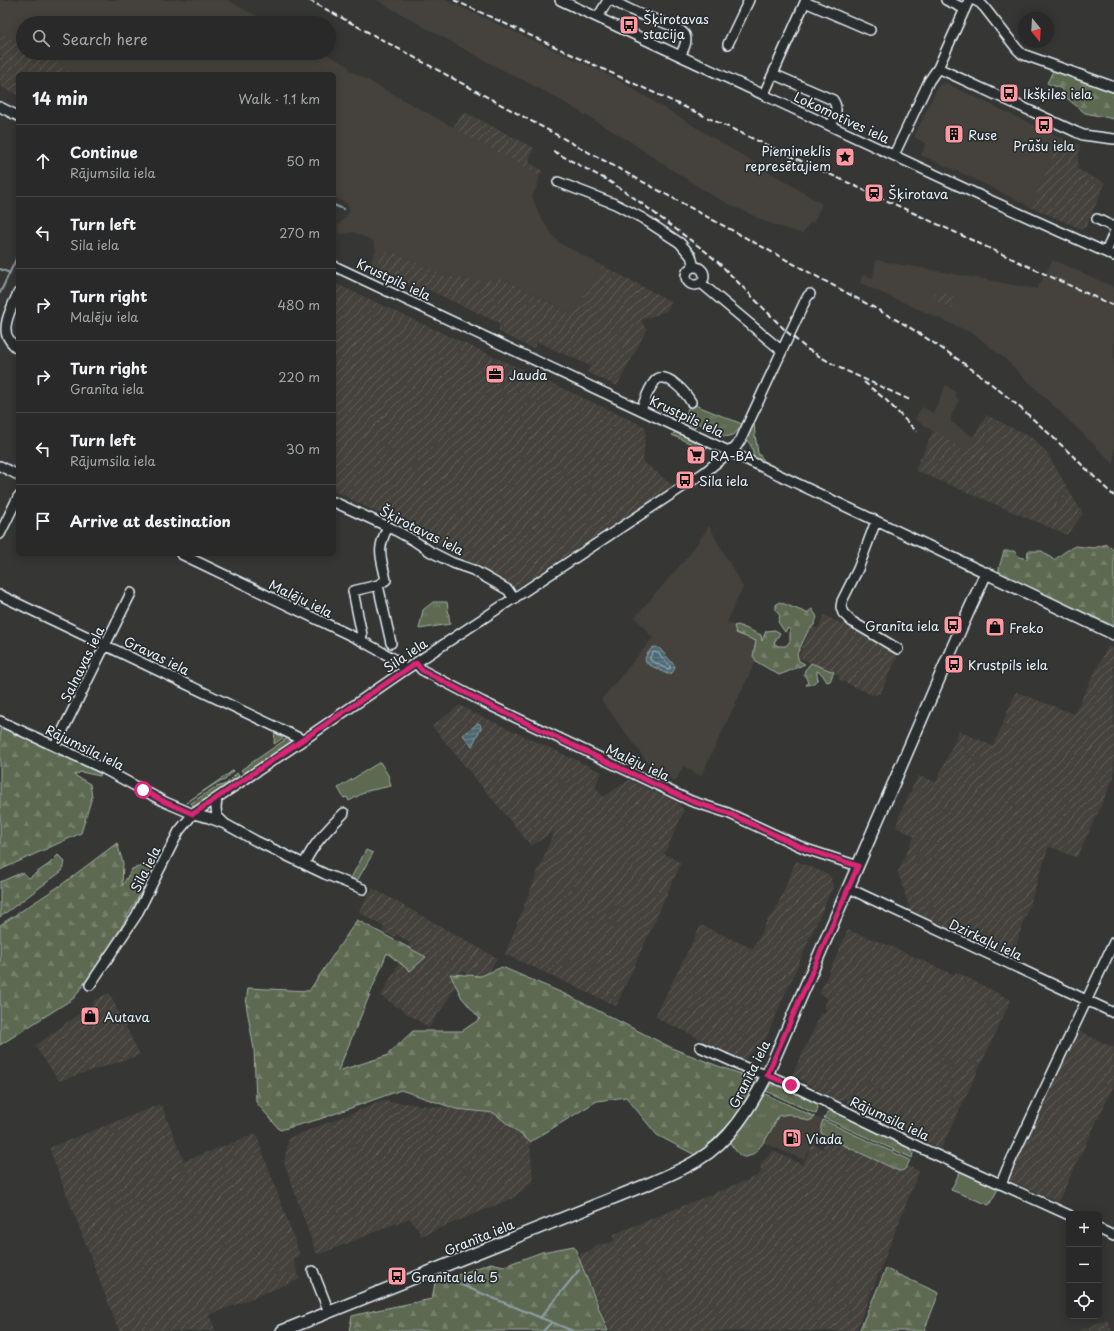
<!DOCTYPE html>
<html lang="en">
<head>
<meta charset="utf-8">
<style>
  :root { --surface:#282928; --page:#343534; --text:#f1f3f6; --muted:#a5a6a8; --line:#444545 }
  body { margin:0; font-family:"Playpen Sans",sans-serif; background:var(--page); color:var(--text) }
  .controls { position:absolute; right:12px; bottom:12px; display:grid; overflow:hidden; border-radius:6px; box-shadow:0 2px 10px #0003 }
  .controls button { width:36px; height:36px; display:grid; place-items:center; padding:0; border:0; border-bottom:1px solid var(--line); background:var(--surface); color:var(--text); font:20px sans-serif }
  .compass { position:absolute; left:1018px; top:12px; width:36px; height:36px; border-radius:50%; background:var(--surface); box-shadow:0 2px 10px #0003; rotate:162deg }
  .stop { position:absolute; width:12px; height:12px; margin:-9px; border:3px solid #db2777; border-radius:50%; background:#fff }
  .stop.end { background:#db2777; border-color:#fff; box-shadow:0 1px 4px #0008 }
  .list { margin:0; padding:0; list-style:none }
  h2 { display:flex; justify-content:space-between; align-items:center; height:52px; margin:0; padding:0 16px; font-size:17px }
  h2 small { font-size:13px; font-weight:400; color:var(--muted) }
  .list li { display:grid; grid-template-columns:26px 1fr auto; gap:12px; align-items:center; box-sizing:border-box; height:72px; padding:0 16px; border-top:1px solid var(--line) }
  .list b { display:block; font-size:15px; white-space:nowrap }
  .list p { margin:0; font-size:13px; white-space:nowrap; color:var(--muted) }
  .list em { font-size:13px; font-style:normal; color:var(--muted) }
  .icon { flex:none; width:22px; height:22px; fill:none; stroke:currentColor; stroke-width:2; stroke-linecap:round; stroke-linejoin:round }
  .map { position:relative; flex:none; width:1114px; height:1331px; overflow:hidden }
  .search { position:absolute; background:var(--surface); box-shadow:0 2px 10px #0003; left:16px; top:16px; width:320px; height:44px; display:flex; align-items:center; gap:10px; box-sizing:border-box; padding:0 14px; border-radius:22px; color:var(--muted); font-size:15px }
  .panel { position:absolute; background:var(--surface); box-shadow:0 2px 10px #0003; left:16px; top:72px; width:320px; height:484px; border-radius:6px }
  .map>svg:first-child { display:block }
  .built { fill:#45423d }
  .industrial { fill:url(#industrial-furrows) }
  .grass { fill:url(#grass-tufts); stroke:#a2aea4 }
  .forest { fill:url(#forest-firs); stroke:#a2aea4 }
  .garden { fill:#5d6a51; stroke:#a2aea4 }
  .water { fill:url(#water-rules); stroke:#8c9fa8 }
  .lines { fill:none; stroke-linecap:round; stroke-linejoin:round }
  .shore { stroke:#aabbc3; stroke-width:1 }
  .stream { stroke:#8c9fa8; stroke-width:2 }
  .minor-casing { stroke:#e8f1f8; stroke-width:12 }
  .major-casing { stroke:#e8f1f8; stroke-width:14 }
  .minor { stroke:#2a2d2e; stroke-width:9 }
  .major { stroke:#2a2d2e; stroke-width:11 }
  .rail { stroke:#e8f1f8; stroke-width:2; stroke-dasharray:6 3; stroke-linecap:butt }
  .route { stroke:#db2777; stroke-width:5 }
  .labels { text-anchor:middle; dominant-baseline:central; stroke-width:3.5; stroke-linejoin:round; paint-order:stroke }
  .poi-label { font-size:13px; fill:#e8f1f8; stroke:#2a2d2e; text-anchor:start }
  .street-label { font-size:13px; fill:#e8f1f8; stroke:#2a2d2e }
</style>
</head>
<body>
<div class="map">
<svg width="1114" height="1331" viewBox="0 0 1114 1331">
  <defs>
    <pattern id="industrial-furrows" width="10" height="10" patternUnits="userSpaceOnUse"><rect width="10" height="10" fill="#45423d"/><path d="M-1 1l2-2M0 10L10 0M9 11l2-2" fill="none" stroke="#605e5a"/></pattern>
    <pattern id="grass-tufts" width="24" height="20" patternUnits="userSpaceOnUse"><rect width="24" height="20" fill="#5d6a51"/><path d="M3 7l-1-3M5 7V3M7 7l1-3M15 17l-1-3M17 17v-4M19 17l1-3" fill="none" stroke="#74806b"/></pattern>
    <pattern id="forest-firs" width="22" height="20" patternUnits="userSpaceOnUse"><rect width="22" height="20" fill="#5d6a51"/><path d="M5 1l3.5 6h-7zM16 11l3.5 6h-7z" fill="#74806b"/></pattern>
    <pattern id="water-rules" width="6" height="5" patternUnits="userSpaceOnUse"><rect width="6" height="5" fill="#4e6973"/><path d="M0 2.5h6" fill="none" stroke="#687f88"/></pattern>
  </defs>
  <rect width="100%" height="100%" fill="#363735"/>
  <filter id="ink" filterUnits="userSpaceOnUse"><feTurbulence type="fractalNoise" baseFrequency=".025" numOctaves="2"/><feDisplacementMap in="SourceGraphic" scale="8" xChannelSelector="R" yChannelSelector="G"/><feConvolveMatrix kernelMatrix="1 2 1 2 8 2 1 2 1" color-interpolation-filters="sRGB"/></filter>
  <g filter="url(#ink)">
    <path class="built" d="M0 0H227L270 23H23V45L0 33Z
      M376 0H445L615 78 822 204 813 223 810 222 802 234 766 222 717 198 680 175 631 142 552 95 493 65Z
      M39 53H324L348 66 349 70 540 175 537 187 532 196 539 215 554 237 561 244 603 266 575 310 569 312 509 282 501 279 475 280 445 276 392 251 382 253 375 268 369 266 376 250 373 241 353 232 344 234 339 233 338 226 350 211 348 204 334 197V74H74L63 68 61 64Z
      M946 83 1060 138 1031 207 972 178 921 155 926 143 914 137 938 86Z
      M876 260 1037 289 1053 260 1114 287V464L1004 358 974 334 860 283 862 275 873 278Z
      M946 385 956 393 955 396 959 400 951 416V422L974 437 965 452 915 419 922 407 933 413Z
      M709 526 743 588 739 595 727 622 755 635 760 652 701 776 683 766 676 781 655 772 601 700 653 638 635 617 690 554Z
      M788 1112 813 1119 815 1117 823 1120 821 1126V1133L816 1144 813 1143 804 1160 762 1142 777 1116Z"/>
    <path class="industrial" d="M0 33 23 45V53H39L61 64 63 68 74 74H18V95L0 86Z
      M467 113 534 148 530 158V163L543 171 540 175 453 128 461 115Z
      M1060 138 1080 145 1077 169 1105 183 1086 227 1082 229 1031 207Z
      M392 251 445 276 475 280 501 279 509 282 569 312 575 310 603 266 672 302 666 311 641 320 644 326 647 329 617 386 587 372 591 366 537 342 535 346 532 348 499 332V323L427 289 421 291 375 268 382 253Z
      M334 283 646 427 643 461 673 486 516 588 391 519 334 491Z
      M937 290 957 299 952 309 933 299Z
      M986 415 1034 439 1048 455 1083 514 1067 535 915 470 934 430 965 452Z
      M824 615 849 627 898 655 880 694 872 695 838 679 839 675 798 657 812 626 818 629Z
      M1108 646 1114 649V777L1077 858 1049 846 1012 957 910 910 898 872 914 836 896 827 899 816 918 776 936 782 959 731 993 746 1016 692 1074 714Z
      M460 705 469 710 473 715 476 714 602 772 595 786 603 797 629 780 678 803 684 811 664 854 681 863 616 1006 505 954 554 831 531 846 432 726Z
      M796 861 830 875 833 886 764 1042 743 1060 655 1017 701 925 753 949 770 915 773 916Z
      M372 888 497 958 483 983 463 971 450 996 429 1028 381 996 410 943 396 934 394 937 382 931 384 927 359 912Z
      M848 930 895 948 954 975 956 972 1011 1000 941 1149 848 1105 846 1098 838 1101 792 1075 821 1014 825 1013 826 1009 824 1008 828 998 819 994Z
      M109 993 140 1055 59 1081 35 1046 94 1003 93 1001Z
      M1075 1029 1114 1048V1085L1058 1202 1007 1179Z
      M383 1101 494 1113 530 1142 533 1181 513 1198 421 1236 418 1229 413 1224 410 1218 320 1254 316 1253 284 1162 289 1138Z
      M158 1105 162 1106 184 1161 256 1134 300 1255 293 1258 300 1279 209 1315 216 1331H119L49 1148Z
      M832 1131 919 1171 856 1331H610L578 1255 595 1248 594 1246 604 1243 605 1244 615 1241 612 1235 759 1175 761 1171 760 1165 773 1151 803 1165 813 1144 822 1149Z
      M1107 1319 1112 1331H1079Z"/>
    <path class="grass" d="M690 403 742 424C733 442 722 437 706 430V427L697 423 695 427 683 422Z
      M754 419 755 435 758 453 767 464 753 458C754 451 751 443 746 440Z
      M677 432 704 445 708 448 705 450 672 435 674 433Z
      M433 602H447L450 624 419 629 423 610Z
      M811 663 834 672 830 681 827 682 822 674 817 671V675L818 679C815 683 810 685 806 685L808 682 804 674 805 670Z
      M275 731 287 735 274 744Z
      M289 737 295 741 245 775 241 770Z
      M234 770 225 780 215 784 186 803Z
      M237 773 240 778 195 809 191 803 214 788 226 784Z
      M777 1083 816 1102 818 1108 816 1114 766 1091 771 1084Z
      M763 1093 815 1117 813 1119 808 1121 789 1114 778 1116C774 1126 755 1164 741 1156 736 1152 732 1146 729 1141Z
      M834 1110 909 1146 913 1153 912 1158 824 1118 827 1113Z
      M823 1120 910 1160C907 1166 906 1171 899 1171L826 1137 821 1133V1126Z"/>
    <path class="forest" d="M1054 69 1114 91V119L1085 113 1063 95 1062 89 1047 83Z
      M1107 544 1114 551V626L999 573V568L1004 551H1014L1019 557 1027 559 1028 551H1042L1054 560 1066 551 1076 546 1094 548Z
      M779 602 807 613 812 609 817 617 814 625 809 629 797 654 799 661 805 664 787 672 779 675 757 662 753 656 756 641 736 633 734 626 738 625 761 635 762 641 766 631 775 630 780 633 774 643 778 646H786L790 641V630L788 628 785 632 778 622 780 616 776 610V605Z
      M0 721 102 768 100 776 81 772 74 775 90 784 92 797 81 833 0 870Z
      M117 843 123 863 122 886 132 869 153 863 143 889 111 945 74 998 0 1045V925L61 885Z
      M58 855 65 862 62 871 0 917V882L16 875 23 873 29 878 49 864Z
      M357 920 426 957 410 971 387 953 338 1071 386 1056 413 1031H462L480 1019 462 998 450 974 481 976 502 967 567 995 674 1049 718 1066 761 1081 735 1118 697 1156 657 1135 626 1097 597 1101 530 1142 494 1113 456 1109 401 1090 320 1119 280 1130 256 1102 254 1049 246 1004 248 988 309 991Z
      M574 1246 608 1331H349L352 1316 377 1310 432 1299 435 1283 491 1263 504 1266 542 1252Z
      M886 1269 939 1293 924 1331H859Z"/>
    <path class="garden" d="M380 762 388 775 391 786 367 791 349 801 347 797 344 798 338 788Z
      M366 850 373 853 357 881 351 878Z
      M961 1170 985 1181 998 1189 989 1205 951 1190Z"/>
    <path class="water" d="M656 647 660 649 675 666 674 670 671 674H667L646 663 645 659 647 654 652 648Z
      M478 723 480 724 481 728 472 746 463 735Z"/>
    <g class="lines">
      <path class="shore" d="M654 652 658 653 670 666V669H667L650 660V657Z"/>
      <path class="stream" d="M334 205 343 209
        M0 269 10 273
        M0 293 18 255
        M442 1277 573 1331
        M540 1318 579 1270
        M543 1331 552 1322"/>
      <g class="minor-casing">
        <path id="minor" d="M560 0 983 197 1114 256
          M611 0C621 5 630 10 640 14 649 18 680 26 685 35 688 42 683 50 680 56
          M946 0 965 9
          M974 0 980 3 984 7 1017 49 1022 54 1114 87
          M805 2 870 30
          M598 17 608 0
          M728 44 749 0
          M938 68 1076 132 1083 135 1114 139
          M773 74 833 100C839 108 835 117 831 126
          M764 94 806 0
          M0 107 18 116
          M894 155 929 81 938 68 969 0
          M558 182 615 204 642 218 680 243 691 256 694 267
          M1097 219 1114 227
          M1106 252 1114 233
          M334 266 756 464 986 573
          M686 276a9 9 0 1 1 18 0a9 9 0 1 1-18 0Z
          M701 283 782 351
          M18 293C13 305 0 328 9 339 11 343 15 346 18 349
          M641 410C645 401 648 389 655 381 665 369 686 393 691 402
          M0 466 18 475
          M334 502 393 529 413 540 431 552 453 563 473 570 508 590 514 599
          M876 521 858 569 842 601 841 607 843 613 851 621 898 649
          M0 534 18 497
          M181 554 360 640 396 660 405 670
          M378 585 391 643
          M0 595 299 738 302 741
          M360 640 362 635 353 591 378 585 386 580C381 556 376 550 388 527
          M416 663 422 670 483 702 691 801 728 813 806 849 858 866
          M0 721 102 768 165 802 193 814 209 818 225 824
          M55 746 131 593
          M217 798 216 808 217 816 225 824 256 841 325 874 363 889
          M304 864C314 843 328 829 344 813
          M848 888 1114 1013
          M90 985 136 916 179 831 193 814 302 741 405 670 705 472 736 447 741 439 805 301 808 296 810 294
          M700 1047 751 1070 767 1075 791 1085 921 1148 1069 1215
          M1001 1184 1007 1169 1114 942
          M1099 1229 1114 1236
          M313 1271 329 1312"/>
      </g>
      <g class="major-casing">
        <path id="major" d="M282 1331 648 1184C665 1177 682 1170 698 1160 730 1141 750 1108 767 1075L961 628 986 573 1114 634"/>
      </g>
      <use href="#minor" class="minor"/>
      <use href="#major" class="major"/>
      <path class="rail" d="M309 0 904 324C941 347 978 372 1011 400 1047 430 1080 463 1114 496
        M454 0 1114 306
        M553 151 607 180 629 194 705 251 719 263 786 331 807 349 840 368 910 400
        M864 382 886 400 917 432"/>
    </g>
  </g>
  <g class="lines" filter="url(#ink)">
    <path class="route" d="M143 790 165 802 193 814 416 663 422 670 483 702 618 767 691 801 728 813 806 849 858 866 767 1075 791 1085"/>
  </g>
  <defs>
    <g id="bus-square" transform="scale(1)"><rect x="-9" y="-9" width="18" height="18" rx="4" fill="#ff9aa2" stroke="#2a2d2e"/><path d="M-5-6H5V4H4V6H2V4H-2V6H-4V4H-5ZM-3.5-4V0h7V-4ZM-3.5 1.2v1.5H-2V1.2ZM2 1.2v1.5H3.5V1.2Z" fill="#111"/></g>
    <g id="building-square" transform="scale(1)"><rect x="-9" y="-9" width="18" height="18" rx="4" fill="#ff9aa2" stroke="#2a2d2e"/><path d="M-4-6H4V6H1V3H-1V6H-4ZM-2.5-4.3h1.7v1.8h-1.7ZM.8-4.3h1.7v1.8H.8ZM-2.5-1h1.7V.8h-1.7ZM.8-1h1.7V.8H.8Z" fill="#111"/></g>
    <g id="sight-square" transform="scale(1)"><rect x="-9" y="-9" width="18" height="18" rx="4" fill="#ff9aa2" stroke="#2a2d2e"/><path d="M0-6L1.8-2.2L6-1.7L2.9 1.2L3.7 5.4L0 3.3L-3.7 5.4L-2.9 1.2L-6-1.7L-1.8-2.2Z" fill="#111"/></g>
    <g id="station-square" transform="scale(1)"><rect x="-9" y="-9" width="18" height="18" rx="4" fill="#ff9aa2" stroke="#2a2d2e"/><path d="M-3-6H3Q5-6 5-4V2Q5 4 3 4L4.5 6H3L1.5 4h-3L-3 6H-4.5L-3 4Q-5 4-5 2V-4Q-5-6-3-6ZM-3.5-4v3h7v-3ZM-3.5 1v1.5H-2V1ZM2 1v1.5H3.5V1Z" fill="#111"/></g>
    <g id="office-square" transform="scale(1)"><rect x="-9" y="-9" width="18" height="18" rx="4" fill="#ff9aa2" stroke="#2a2d2e"/><path d="M-6-3h4V-5.5h4V-3h4V5H-6ZM-1-4.5V-3h2v-1.5ZM-6 0V1H6V0Z" fill="#111"/></g>
    <g id="supermarket-square" transform="scale(1)"><rect x="-9" y="-9" width="18" height="18" rx="4" fill="#ff9aa2" stroke="#2a2d2e"/><path d="M-6-5.5h2.5l.6 2H6L4.5 2H-2.5L-4.4-4H-6ZM-1.5 3.2a1.3 1.3 0 1 0 .1 0ZM3 3.2a1.3 1.3 0 1 0 .1 0Z" fill="#111"/></g>
    <g id="shop-square" transform="scale(1)"><rect x="-9" y="-9" width="18" height="18" rx="4" fill="#ff9aa2" stroke="#2a2d2e"/><path d="M-5-2.5h2.3a2.7 3.5 0 0 1 5.4 0H5L5.5 6h-11ZM-1.5-2.5h3a1.5 2.3 0 0 0-3 0Z" fill="#111"/></g>
    <g id="fuel-square" transform="scale(1)"><rect x="-9" y="-9" width="18" height="18" rx="4" fill="#ff9aa2" stroke="#2a2d2e"/><path d="M-5.5-6h7V0h2V4h1.3V-2.5L3-4.5l.8-.8L6-3V5H2.5V1h-1V6h-7ZM-4.2-4.7v3.2H.2V-4.7Z" fill="#111"/></g>
  </defs>
  <g fill-rule="evenodd">
    <use href="#bus-square" x="629" y="25"/>
    <use href="#bus-square" x="1009" y="93"/>
    <use href="#bus-square" x="1044" y="125"/>
    <use href="#building-square" x="954" y="134"/>
    <use href="#sight-square" x="845" y="157"/>
    <use href="#station-square" x="874" y="193"/>
    <use href="#office-square" x="495" y="374"/>
    <use href="#supermarket-square" x="696" y="455"/>
    <use href="#bus-square" x="685" y="480"/>
    <use href="#bus-square" x="953" y="625"/>
    <use href="#shop-square" x="995" y="627"/>
    <use href="#bus-square" x="954" y="664"/>
    <use href="#shop-square" x="90" y="1016"/>
    <use href="#fuel-square" x="792" y="1138"/>
    <use href="#bus-square" x="397" y="1276"/>
  </g>
  <g class="labels">
    <g class="poi-label">
      <text x="643" y="18">Šķirotavas<tspan x="643" dy="15">stacija</tspan></text>
      <text x="1023" y="93">Ikšķiles iela</text>
      <text x="968" y="134">Ruse</text>
      <text x="1044" y="145" text-anchor="middle">Prūšu iela</text>
      <text x="831" y="150" text-anchor="end">Piemineklis<tspan x="831" dy="15">represētajiem</tspan></text>
      <text x="888" y="193">Šķirotava</text>
      <text x="509" y="374">Jauda</text>
      <text x="710" y="455">RA-BA</text>
      <text x="699" y="480">Sila iela</text>
      <text x="939" y="625" text-anchor="end">Granīta iela</text>
      <text x="1009" y="627">Freko</text>
      <text x="968" y="664">Krustpils iela</text>
      <text x="104" y="1016">Autava</text>
      <text x="806" y="1138">Viada</text>
      <text x="411" y="1276">Granīta iela 5</text>
    </g>
    <g class="street-label">
      <text transform="translate(842 117) rotate(25)">Lokomotīves iela</text>
      <text transform="translate(394 279) rotate(25)">Krustpils iela</text>
      <text transform="translate(687 416) rotate(25)">Krustpils iela</text>
      <text transform="translate(422 530) rotate(27)">Šķirotavas iela</text>
      <text transform="translate(301 598) rotate(26)">Malēju iela</text>
      <text transform="translate(157 655) rotate(26)">Gravas iela</text>
      <text transform="translate(405 655) rotate(-34)">Sila iela</text>
      <text transform="translate(82 664) rotate(-64)">Salnavas iela</text>
      <text transform="translate(85 747) rotate(26)">Rājumsila iela</text>
      <text transform="translate(638 762) rotate(25)">Malēju iela</text>
      <text transform="translate(145 869) rotate(-63)">Sila iela</text>
      <text transform="translate(986 939) rotate(25)">Dzirkaļu iela</text>
      <text transform="translate(749 1074) rotate(-63)">Granīta iela</text>
      <text transform="translate(890 1118) rotate(25)">Rājumsila iela</text>
      <text transform="translate(479 1237) rotate(-22)">Granīta iela</text>
    </g>
  </g>
</svg>
<div class="controls">
<button>+</button>
<button>−</button>
<button><svg class="icon" aria-label="locate" viewBox="0 0 24 24"><circle cx="12" cy="12" r="6"/><path d="M12 2v4M12 18v4M2 12h4M18 12h4"/></svg></button>
</div>
<svg class="compass" viewBox="-18 -18 36 36"><path d="M0-13l5 13h-10z" fill="#e53935"/><path d="M0 13l5-13h-10z" fill="#a5a6a8"/></svg>
<div class="stop" style="left:143px;top:790px"></div>
<div class="stop end" style="left:791px;top:1085px"></div>
<div class="search"><svg class="icon" aria-label="search" viewBox="0 0 24 24"><circle cx="10" cy="10" r="6"/><path d="M15 15l6 6"/></svg>Search here</div>
<section class="panel">
<h2>14 min<small>Walk · 1.1 km</small></h2>
<ul class="list">
<li><svg class="icon" aria-label="ahead" viewBox="0 0 24 24"><path d="M12 20V5M6 11l6-6 6 6"/></svg><div><b>Continue</b><p>Rājumsila iela</p></div><em>50 m</em></li>
<li><svg class="icon" aria-label="left" viewBox="0 0 24 24"><path d="M17 20v-9H6M10 6l-5 5 5 5"/></svg><div><b>Turn left</b><p>Sila iela</p></div><em>270 m</em></li>
<li><svg class="icon" aria-label="right" viewBox="0 0 24 24"><path d="M7 20v-9h11M14 6l5 5-5 5"/></svg><div><b>Turn right</b><p>Malēju iela</p></div><em>480 m</em></li>
<li><svg class="icon" aria-label="right" viewBox="0 0 24 24"><path d="M7 20v-9h11M14 6l5 5-5 5"/></svg><div><b>Turn right</b><p>Granīta iela</p></div><em>220 m</em></li>
<li><svg class="icon" aria-label="left" viewBox="0 0 24 24"><path d="M17 20v-9H6M10 6l-5 5 5 5"/></svg><div><b>Turn left</b><p>Rājumsila iela</p></div><em>30 m</em></li>
<li><svg class="icon" aria-label="arrive" viewBox="0 0 24 24"><path d="M6 21V4h12l-3 4 3 4H6"/></svg><div><b>Arrive at destination</b></div></li>
</ul>
</section>
</div>
</body>
</html>
